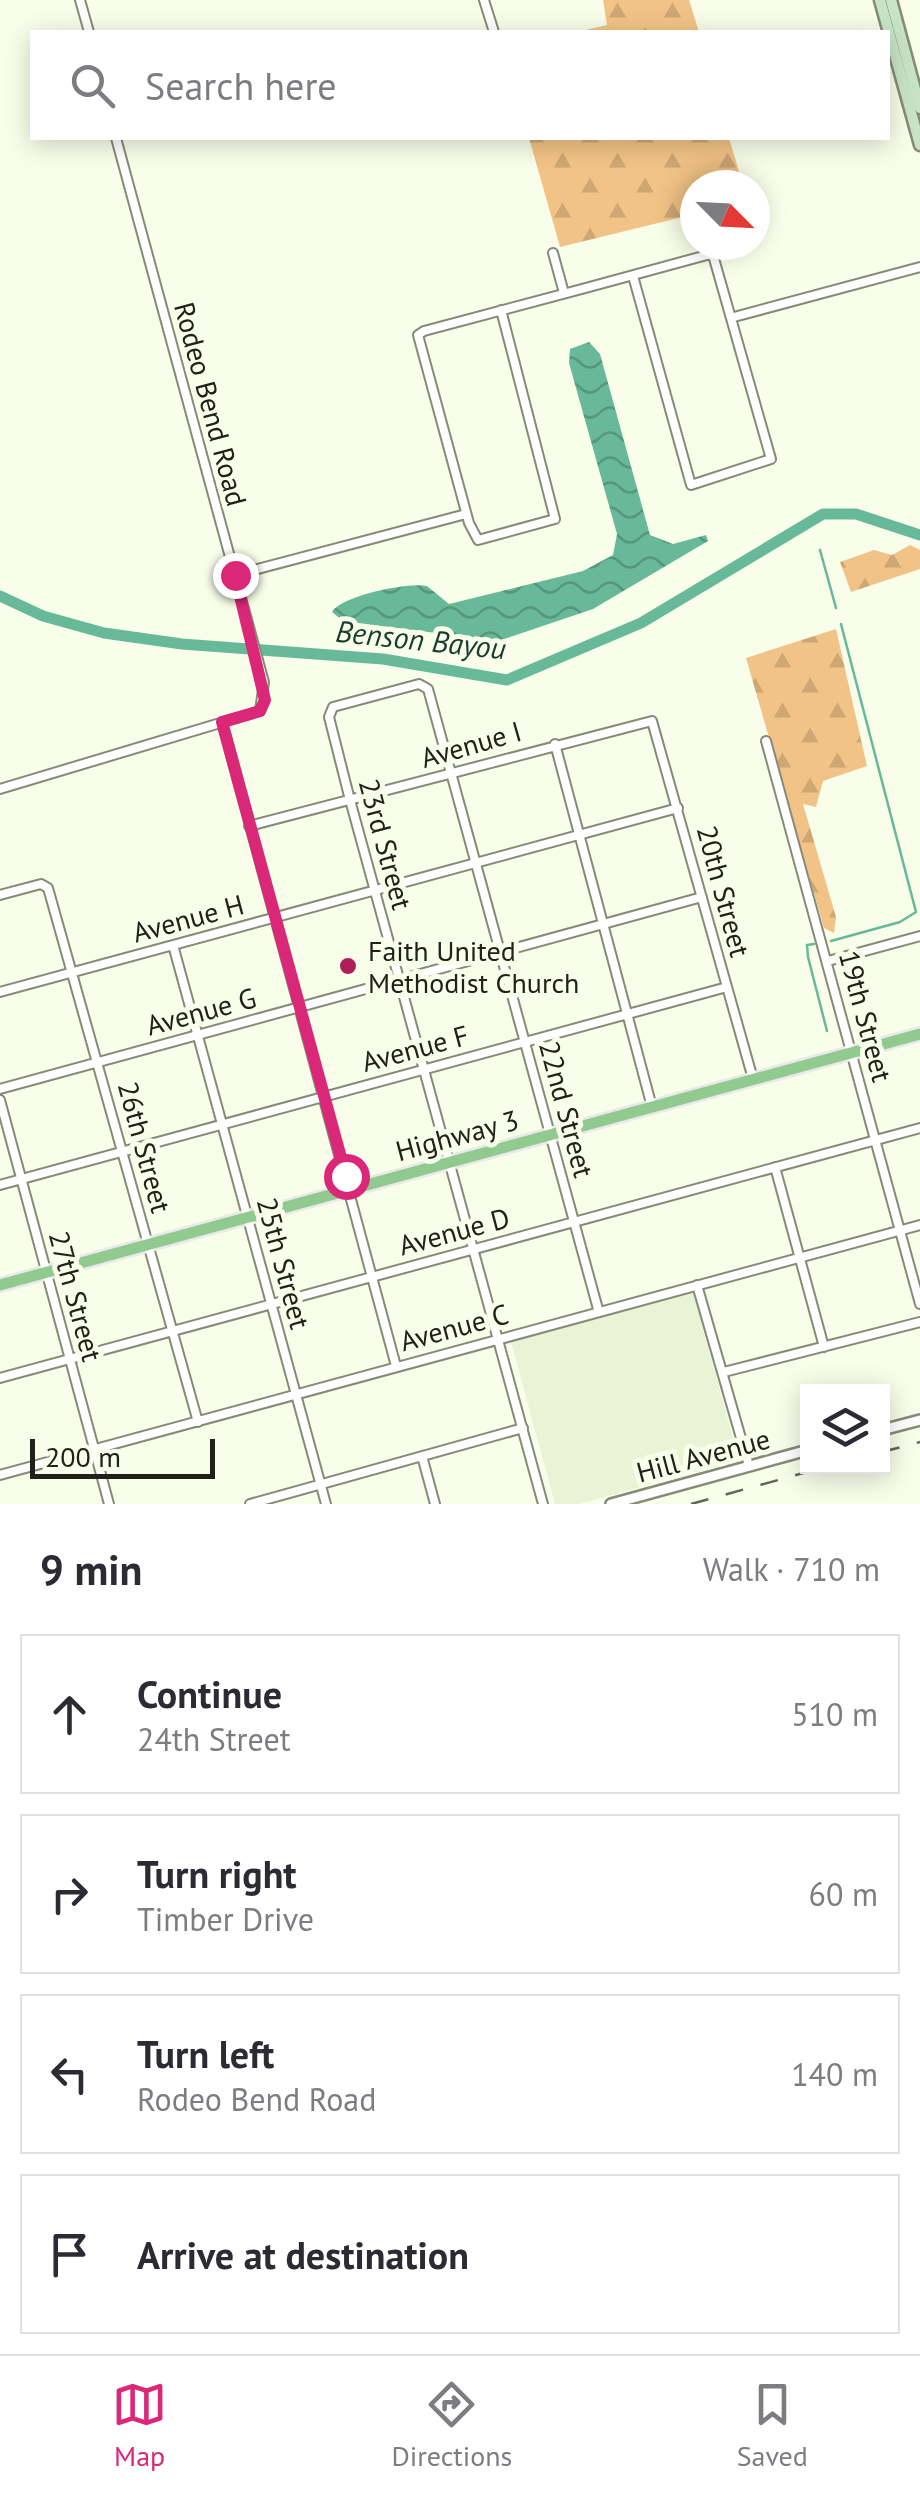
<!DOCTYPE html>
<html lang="en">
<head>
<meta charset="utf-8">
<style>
  :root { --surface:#fff; --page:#f7f7f7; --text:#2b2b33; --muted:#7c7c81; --line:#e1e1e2; --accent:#db2777 }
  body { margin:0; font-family:"PT Sans",sans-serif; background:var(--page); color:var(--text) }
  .controls { position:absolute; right:30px; bottom:30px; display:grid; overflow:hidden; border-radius:0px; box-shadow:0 5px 25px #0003 }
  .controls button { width:90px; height:90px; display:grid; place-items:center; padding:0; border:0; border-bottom:2px solid var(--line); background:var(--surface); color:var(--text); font:50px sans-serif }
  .compass { position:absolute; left:680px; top:170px; width:90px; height:90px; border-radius:50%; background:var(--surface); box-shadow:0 5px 25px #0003; rotate:114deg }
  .scale { position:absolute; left:30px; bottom:25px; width:185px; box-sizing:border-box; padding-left:10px; border:5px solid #20221a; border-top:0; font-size:28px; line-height:35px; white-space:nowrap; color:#20221a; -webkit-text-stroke:8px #f8fee9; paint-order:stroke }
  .stop { position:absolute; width:30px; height:30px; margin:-22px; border:8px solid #db2777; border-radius:50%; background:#fff }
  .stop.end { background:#db2777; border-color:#fff; box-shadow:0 2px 10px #0008 }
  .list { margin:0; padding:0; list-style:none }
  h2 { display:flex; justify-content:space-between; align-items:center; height:130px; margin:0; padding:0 40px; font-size:42px }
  h2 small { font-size:32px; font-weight:400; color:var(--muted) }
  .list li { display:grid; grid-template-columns:65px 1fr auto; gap:30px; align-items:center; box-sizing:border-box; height:160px; margin:0 20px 20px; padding:0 20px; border:2px solid var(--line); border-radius:0px }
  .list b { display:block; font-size:38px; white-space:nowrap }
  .list p { margin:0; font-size:32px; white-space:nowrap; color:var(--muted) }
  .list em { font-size:32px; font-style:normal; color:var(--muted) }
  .icon { flex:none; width:55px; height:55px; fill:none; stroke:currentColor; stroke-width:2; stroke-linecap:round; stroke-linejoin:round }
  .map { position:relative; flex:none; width:920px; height:1504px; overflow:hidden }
  .search { position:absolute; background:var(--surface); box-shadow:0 5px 25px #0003; left:30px; right:30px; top:30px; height:110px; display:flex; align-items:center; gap:25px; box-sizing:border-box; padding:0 35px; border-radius:0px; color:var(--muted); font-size:38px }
  .sheet { height:850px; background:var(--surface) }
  nav { display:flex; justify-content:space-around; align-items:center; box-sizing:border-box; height:140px; border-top:2px solid var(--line); background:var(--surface); font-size:28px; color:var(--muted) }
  nav a { display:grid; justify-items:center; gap:5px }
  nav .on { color:var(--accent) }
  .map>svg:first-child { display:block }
  .built { fill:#ebf3d7 }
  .forest { fill:url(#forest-firs) }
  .water { fill:url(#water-waves) }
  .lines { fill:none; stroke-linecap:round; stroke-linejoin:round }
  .stream { stroke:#68b999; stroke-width:2.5 }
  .river { stroke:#68b999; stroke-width:11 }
  .minor-casing { stroke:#868b78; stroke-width:12 }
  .tertiary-casing { stroke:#868b78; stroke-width:14 }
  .secondary-casing { stroke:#868b78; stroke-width:15 }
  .primary-casing { stroke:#e9e9e8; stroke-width:16 }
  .minor { stroke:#fff; stroke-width:8 }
  .tertiary { stroke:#fff; stroke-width:9 }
  .secondary { stroke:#c8e4c7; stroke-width:10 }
  .primary { stroke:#91ca8f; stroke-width:11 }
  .rail { stroke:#626559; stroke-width:2.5; stroke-dasharray:18 18; stroke-linecap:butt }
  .route { stroke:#db2777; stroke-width:12 }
  .poi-dot { fill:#ae1f59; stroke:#f8fee9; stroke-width:4 }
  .labels { text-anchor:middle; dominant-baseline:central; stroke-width:10; stroke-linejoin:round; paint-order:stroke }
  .street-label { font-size:28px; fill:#20221a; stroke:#f8fee9 }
  .poi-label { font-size:28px; fill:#20221a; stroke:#f8fee9; text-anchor:start }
  .water-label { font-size:30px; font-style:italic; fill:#183d2f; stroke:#f8fee9 }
</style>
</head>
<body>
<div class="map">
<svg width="920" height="1504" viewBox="0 0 920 1504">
  <defs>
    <pattern id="forest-firs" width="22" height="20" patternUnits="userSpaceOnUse" patternTransform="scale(2.5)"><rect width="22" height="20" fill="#f2c386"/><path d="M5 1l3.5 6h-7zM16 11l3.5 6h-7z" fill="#cfa773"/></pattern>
    <pattern id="water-waves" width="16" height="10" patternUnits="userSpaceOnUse" patternTransform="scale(2.5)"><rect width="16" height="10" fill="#68b999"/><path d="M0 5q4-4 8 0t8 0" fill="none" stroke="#55967c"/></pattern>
  </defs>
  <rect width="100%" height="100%" fill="#f8fee9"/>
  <path class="built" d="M693 1292 739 1460 579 1504H555L511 1342Z"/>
  <path class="forest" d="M603 0H689L699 32H578L607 25Z
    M529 138H729L743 185H695V214L560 247Z
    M910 545 920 550V569L851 592 840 562 874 550 892 555Z
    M836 629 867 766 823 781 816 807 803 804 836 917 834 933 824 928 746 658Z"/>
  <path class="water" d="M589 342 600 354 650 535 673 544 706 535 708 541 593 609 498 641 343 621 332 612C341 596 408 582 427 586L449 604 583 571 613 555 617 534 569 363 570 349Z"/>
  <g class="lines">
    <path class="stream" d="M801 526 803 528
      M820 550 836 608
      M831 941 900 922 916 912 841 624
      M814 944 807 945 808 957 827 1031"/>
    <path class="river" d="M0 596 43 616 104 633 182 644 383 659 507 680 641 623 823 514H856L920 535"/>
    <g class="minor-casing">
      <path id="minor" d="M80 0 89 32
        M484 0 494 32
        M553 253 564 293
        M501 310 555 519 478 540 469 523 418 335 424 331C518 306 613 281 707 255H713L771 459 691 485 633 276
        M734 317 920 267
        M235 575 466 514
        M222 722 396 1366
        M766 741 920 1304
        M555 744 652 1107
        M0 789 260 711 264 682 252 638 116 138
        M249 826 652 721 753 1079
        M0 895 41 884 48 888 198 1422
        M173 945 326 1504
        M828 961 920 936
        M0 992 678 808
        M0 1089 702 897
        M0 1100 109 1504
        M775 1167 824 1347
        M0 1185 727 987
        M697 1285 749 1466
        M724 1372 920 1322
        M0 1378 920 1128
        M422 1456 435 1504
        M0 1475 920 1225
        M250 1504 523 1428
        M543 1504 350 800 329 717 333 707 419 684 428 689 598 1309"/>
    </g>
    <g class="tertiary-casing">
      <path id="tertiary" d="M882 1430 920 1420
        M611 1504 808 1450"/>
    </g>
    <g class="secondary-casing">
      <path id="secondary" d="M880 0 920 145
        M891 0 920 108"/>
    </g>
    <g class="primary-casing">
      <path id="primary" d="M0 1285 920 1034"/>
    </g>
    <use href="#minor" class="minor"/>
    <use href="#tertiary" class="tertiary"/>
    <use href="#secondary" class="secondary"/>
    <use href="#primary" class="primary"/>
    <path class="rail" d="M882 1452 920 1442
      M691 1504 829 1466"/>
  </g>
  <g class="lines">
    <path class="route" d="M235 575 265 700 260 711 222 722 346 1176"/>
  </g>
  <circle class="poi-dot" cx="348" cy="966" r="10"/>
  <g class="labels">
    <g class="street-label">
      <text transform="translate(211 404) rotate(75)">Rodeo Bend Road</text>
      <text transform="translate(471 744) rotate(-16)">Avenue I</text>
      <text transform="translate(386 844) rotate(75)">23rd Street</text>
      <text transform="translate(724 891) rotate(75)">20th Street</text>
      <text transform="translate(188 918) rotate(-15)">Avenue H</text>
      <text transform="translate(201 1011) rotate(-15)">Avenue G</text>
      <text transform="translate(866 1016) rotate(75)">19th Street</text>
      <text transform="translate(415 1048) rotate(-15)">Avenue F</text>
      <text transform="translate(567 1109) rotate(75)">22nd Street</text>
      <text transform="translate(457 1135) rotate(-15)">Highway 3</text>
      <text transform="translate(145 1147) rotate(75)">26th Street</text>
      <text transform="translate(454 1231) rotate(-15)">Avenue D</text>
      <text transform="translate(284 1263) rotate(75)">25th Street</text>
      <text transform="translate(76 1296) rotate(75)">27th Street</text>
      <text transform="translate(454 1327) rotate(-15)">Avenue C</text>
      <text transform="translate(703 1455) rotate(-15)">Hill Avenue</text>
    </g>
    <g class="poi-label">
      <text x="368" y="950">Faith United<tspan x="368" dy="32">Methodist Church</tspan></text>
    </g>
    <g class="water-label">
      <text transform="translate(421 639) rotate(6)">Benson Bayou</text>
    </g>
  </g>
</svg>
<div class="controls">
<button><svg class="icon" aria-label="layers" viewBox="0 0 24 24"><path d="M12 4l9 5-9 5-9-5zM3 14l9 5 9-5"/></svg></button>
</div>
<svg class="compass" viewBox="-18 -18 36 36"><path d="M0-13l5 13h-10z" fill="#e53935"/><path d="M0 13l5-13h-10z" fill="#7c7c81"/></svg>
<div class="scale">200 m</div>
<div class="stop" style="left:346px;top:1176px"></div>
<div class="stop end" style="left:235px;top:575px"></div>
<div class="search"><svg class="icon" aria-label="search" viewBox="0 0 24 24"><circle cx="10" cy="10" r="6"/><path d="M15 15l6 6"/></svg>Search here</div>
</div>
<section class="sheet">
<h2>9 min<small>Walk · 710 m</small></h2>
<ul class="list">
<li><svg class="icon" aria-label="ahead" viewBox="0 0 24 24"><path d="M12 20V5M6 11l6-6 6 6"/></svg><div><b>Continue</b><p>24th Street</p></div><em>510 m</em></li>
<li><svg class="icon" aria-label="right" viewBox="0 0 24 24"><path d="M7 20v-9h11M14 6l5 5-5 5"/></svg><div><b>Turn right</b><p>Timber Drive</p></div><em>60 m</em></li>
<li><svg class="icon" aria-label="left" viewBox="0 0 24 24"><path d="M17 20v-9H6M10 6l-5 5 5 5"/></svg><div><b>Turn left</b><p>Rodeo Bend Road</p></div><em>140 m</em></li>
<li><svg class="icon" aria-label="arrive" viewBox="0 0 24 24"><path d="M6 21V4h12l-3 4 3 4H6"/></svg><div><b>Arrive at destination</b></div></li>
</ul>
</section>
<nav>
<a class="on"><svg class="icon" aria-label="map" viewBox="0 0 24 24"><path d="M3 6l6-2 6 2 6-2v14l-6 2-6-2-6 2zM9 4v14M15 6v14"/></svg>Map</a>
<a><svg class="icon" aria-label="directions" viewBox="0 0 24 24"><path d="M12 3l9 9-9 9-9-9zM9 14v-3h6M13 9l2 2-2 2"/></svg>Directions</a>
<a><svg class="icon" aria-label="saved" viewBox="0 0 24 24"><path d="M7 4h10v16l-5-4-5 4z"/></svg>Saved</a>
</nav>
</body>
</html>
